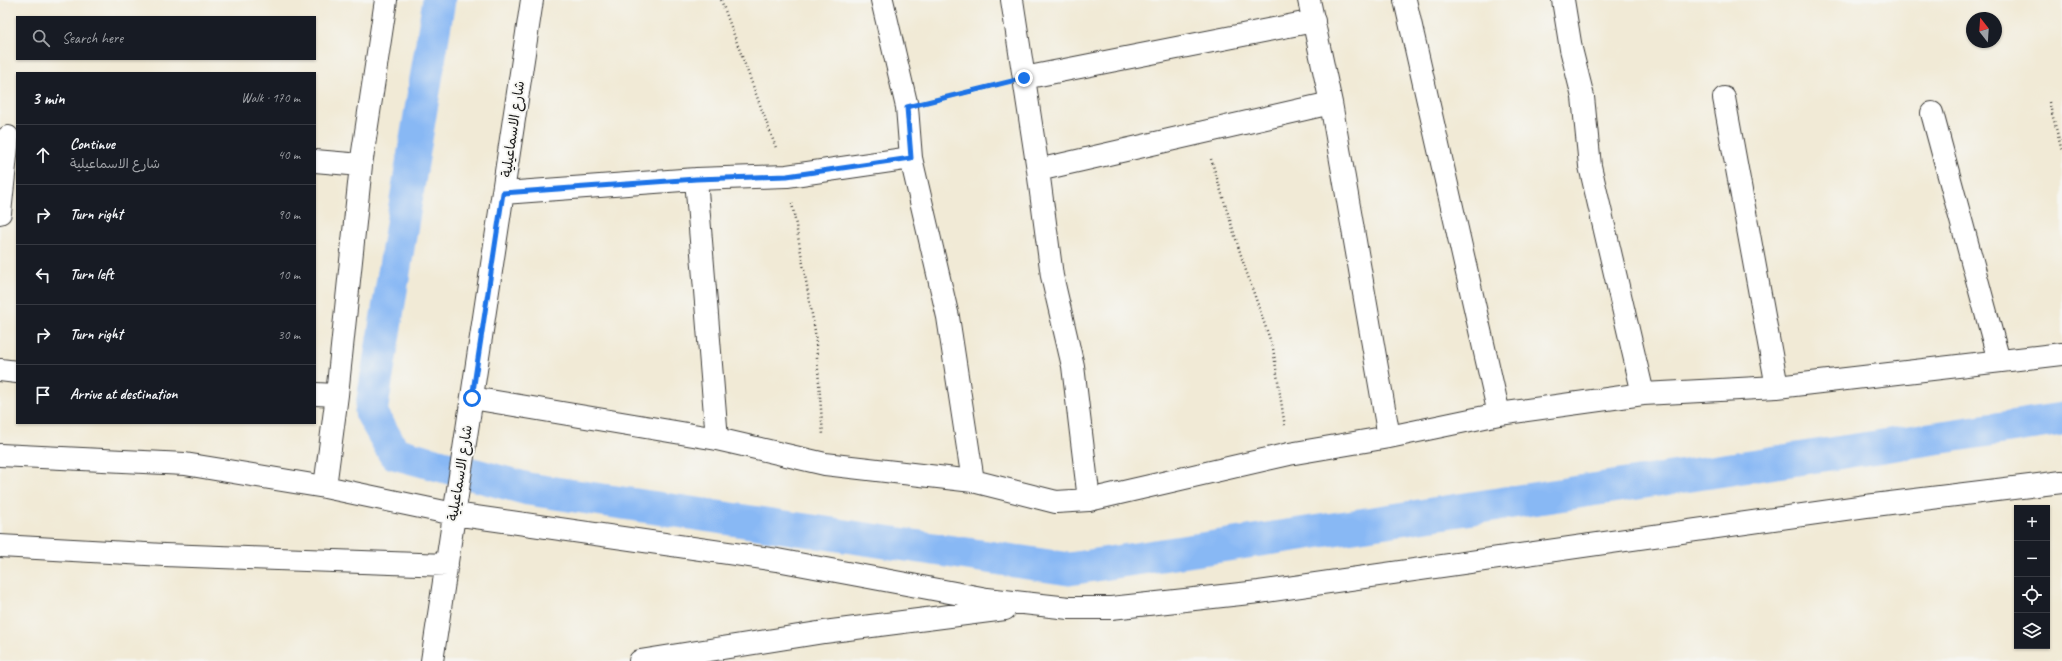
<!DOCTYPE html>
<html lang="en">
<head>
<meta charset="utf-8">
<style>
  :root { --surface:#171b24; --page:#242831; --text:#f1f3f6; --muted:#9ea1a6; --line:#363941 }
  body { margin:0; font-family:Caveat,"Playpen Sans Arabic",sans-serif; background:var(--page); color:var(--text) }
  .controls { position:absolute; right:12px; bottom:12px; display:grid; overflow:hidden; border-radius:0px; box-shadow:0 1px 3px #0004 }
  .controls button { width:36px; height:36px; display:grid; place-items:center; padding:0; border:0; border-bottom:1px solid var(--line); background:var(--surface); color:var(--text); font:20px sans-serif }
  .compass { position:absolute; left:1966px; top:12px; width:36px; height:36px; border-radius:50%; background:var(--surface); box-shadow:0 1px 3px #0004; rotate:343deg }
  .stop { position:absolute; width:12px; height:12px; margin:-9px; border:3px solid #1a73e8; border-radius:50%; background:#fff }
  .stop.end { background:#1a73e8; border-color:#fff; box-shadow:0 1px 4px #0008 }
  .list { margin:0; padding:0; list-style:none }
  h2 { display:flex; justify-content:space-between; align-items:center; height:52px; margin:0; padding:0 16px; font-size:17px }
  h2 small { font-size:13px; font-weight:400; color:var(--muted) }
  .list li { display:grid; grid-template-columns:26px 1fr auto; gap:12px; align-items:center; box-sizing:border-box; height:60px; padding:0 16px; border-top:1px solid var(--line) }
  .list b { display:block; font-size:15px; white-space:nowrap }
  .list p { margin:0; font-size:13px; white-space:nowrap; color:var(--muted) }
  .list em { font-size:13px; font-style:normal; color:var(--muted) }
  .icon { flex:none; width:22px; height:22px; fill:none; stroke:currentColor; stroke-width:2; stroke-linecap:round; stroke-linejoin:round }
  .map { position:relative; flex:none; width:2062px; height:661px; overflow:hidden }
  .search { position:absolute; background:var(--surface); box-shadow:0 1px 3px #0004; left:16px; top:16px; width:300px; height:44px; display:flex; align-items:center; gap:10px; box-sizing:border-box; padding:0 14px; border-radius:0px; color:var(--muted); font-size:15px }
  .panel { position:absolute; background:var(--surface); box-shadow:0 1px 3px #0004; left:16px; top:72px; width:300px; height:352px; border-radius:0px }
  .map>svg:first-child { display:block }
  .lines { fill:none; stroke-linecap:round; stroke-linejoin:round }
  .canal { stroke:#88b8f4; stroke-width:33 }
  .minor-casing { stroke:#3c3b38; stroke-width:24 }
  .path { stroke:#3c3b38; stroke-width:2.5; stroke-dasharray:1 3; stroke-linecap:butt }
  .minor { stroke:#fff; stroke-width:22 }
  .route { stroke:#1a73e8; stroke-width:5 }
  .labels { text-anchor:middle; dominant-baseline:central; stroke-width:4; stroke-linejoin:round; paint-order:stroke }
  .street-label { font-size:14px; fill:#1c1c1c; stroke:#f6f6f2 }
</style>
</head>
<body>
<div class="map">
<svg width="2062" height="661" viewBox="0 0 2062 661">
  <rect width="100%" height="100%" fill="#f6f6f2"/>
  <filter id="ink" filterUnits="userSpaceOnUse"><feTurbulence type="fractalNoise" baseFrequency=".025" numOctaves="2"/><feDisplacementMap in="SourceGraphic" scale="8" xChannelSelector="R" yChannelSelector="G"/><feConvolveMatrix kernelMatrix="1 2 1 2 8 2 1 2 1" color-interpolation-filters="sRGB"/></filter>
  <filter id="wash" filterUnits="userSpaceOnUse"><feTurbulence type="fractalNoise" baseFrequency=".012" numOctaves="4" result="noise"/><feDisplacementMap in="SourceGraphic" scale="16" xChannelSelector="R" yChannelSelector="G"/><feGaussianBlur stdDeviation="0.9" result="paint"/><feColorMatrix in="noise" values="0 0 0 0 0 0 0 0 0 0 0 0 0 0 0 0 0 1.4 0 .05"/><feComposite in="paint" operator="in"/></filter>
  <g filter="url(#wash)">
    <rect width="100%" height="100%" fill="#f1ead6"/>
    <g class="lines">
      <path class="canal" d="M439 0 371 412 394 453 528 489 1069 569 2062 419"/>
    </g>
  </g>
  <g filter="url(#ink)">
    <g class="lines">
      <g class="minor-casing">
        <path id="minor" d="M882 0 907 107 911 158 948 317 973 481
          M1012 0 1038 170 1052 276 1073 366 1089 500
          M1309 0 1331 103 1389 437
          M1405 0 1499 414
          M1563 0 1571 49 1583 97 1590 166 1643 394
          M1024 78 1314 21
          M1724 98 1777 387
          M1932 113 1999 361
          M315 161 361 165
          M1038 170 1331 103
          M696 179 717 439
          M503 193 696 179 787 176 911 158
          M0 213 8 137
          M0 370 17 372
          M315 394 337 395 361 165 386 0
          M472 398 717 439 825 464 973 481 1056 502 1089 500 1289 454 1389 437 1499 414 1643 394 1777 387 2062 354
          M0 455 185 464 325 487 454 514 777 560 987 599 1069 608H1111L1259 592 1866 506 2062 482
          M325 487 337 395
          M0 546 164 555 447 565
          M432 661 532 0
          M640 661 824 632 1005 609"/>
      </g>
      <path class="path" d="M721 0 776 148
        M935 100 998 85
        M2049 102 2062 151
        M1211 159 1244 265 1273 348 1285 427
        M792 203 815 331 823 435"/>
      <use href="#minor" class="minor"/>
    </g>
  </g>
  <g class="lines" filter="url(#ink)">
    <path class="route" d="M472 398 503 193 696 179 787 176 911 158 907 107 1024 78"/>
  </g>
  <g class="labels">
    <g class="street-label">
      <text transform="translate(513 129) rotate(-82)">شارع الاسماعيلية</text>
      <text transform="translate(460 473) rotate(-81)">شارع الاسماعيلية</text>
    </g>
  </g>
</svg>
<div class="controls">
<button>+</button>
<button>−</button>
<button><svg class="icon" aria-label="locate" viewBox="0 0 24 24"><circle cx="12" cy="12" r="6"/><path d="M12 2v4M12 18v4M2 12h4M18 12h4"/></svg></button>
<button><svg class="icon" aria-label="layers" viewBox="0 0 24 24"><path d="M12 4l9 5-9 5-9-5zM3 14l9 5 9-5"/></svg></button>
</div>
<svg class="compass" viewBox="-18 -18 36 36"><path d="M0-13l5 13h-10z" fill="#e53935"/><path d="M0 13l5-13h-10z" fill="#9ea1a6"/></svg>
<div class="stop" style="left:472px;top:398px"></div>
<div class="stop end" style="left:1024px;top:78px"></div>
<div class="search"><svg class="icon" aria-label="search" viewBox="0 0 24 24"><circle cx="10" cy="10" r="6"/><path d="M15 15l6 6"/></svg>Search here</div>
<section class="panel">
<h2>3 min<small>Walk · 170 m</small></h2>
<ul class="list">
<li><svg class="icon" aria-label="ahead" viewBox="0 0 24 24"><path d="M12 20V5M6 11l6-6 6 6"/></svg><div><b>Continue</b><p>شارع الاسماعيلية</p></div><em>40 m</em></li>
<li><svg class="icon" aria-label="right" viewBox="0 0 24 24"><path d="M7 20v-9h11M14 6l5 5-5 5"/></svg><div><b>Turn right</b></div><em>90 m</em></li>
<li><svg class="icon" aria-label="left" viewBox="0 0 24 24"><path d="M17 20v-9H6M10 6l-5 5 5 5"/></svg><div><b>Turn left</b></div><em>10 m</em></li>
<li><svg class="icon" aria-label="right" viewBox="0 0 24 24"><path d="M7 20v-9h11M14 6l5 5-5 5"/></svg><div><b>Turn right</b></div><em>30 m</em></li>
<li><svg class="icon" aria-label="arrive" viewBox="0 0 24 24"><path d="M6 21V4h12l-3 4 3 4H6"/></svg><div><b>Arrive at destination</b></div></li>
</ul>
</section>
</div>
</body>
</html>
